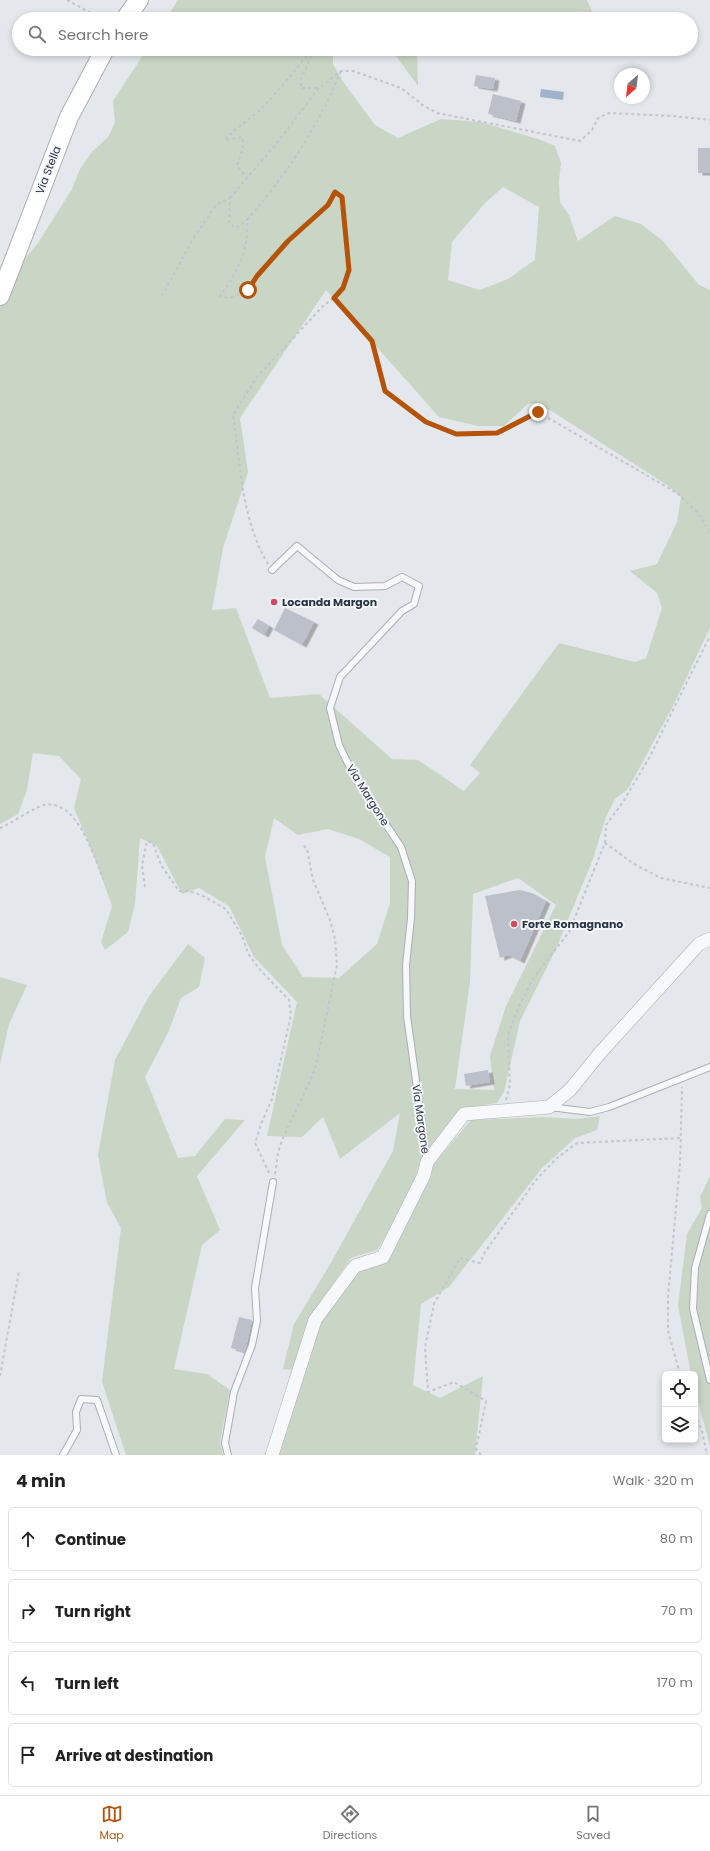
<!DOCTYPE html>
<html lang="en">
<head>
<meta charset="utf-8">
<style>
  :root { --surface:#fff; --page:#f2f2f2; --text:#222; --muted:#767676; --line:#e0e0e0; --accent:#b45309 }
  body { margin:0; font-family:Poppins,sans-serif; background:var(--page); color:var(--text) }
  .controls { position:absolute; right:12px; bottom:12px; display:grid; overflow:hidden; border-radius:6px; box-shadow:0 2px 6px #0003 }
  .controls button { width:36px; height:36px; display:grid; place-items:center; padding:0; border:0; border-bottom:1px solid var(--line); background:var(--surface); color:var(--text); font:20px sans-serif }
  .compass { position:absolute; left:614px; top:68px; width:36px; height:36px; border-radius:50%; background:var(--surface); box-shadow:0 2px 6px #0003; rotate:208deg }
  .stop { position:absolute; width:12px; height:12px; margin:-9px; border:3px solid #b45309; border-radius:50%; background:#fff }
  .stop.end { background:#b45309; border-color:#fff; box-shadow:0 1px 4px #0008 }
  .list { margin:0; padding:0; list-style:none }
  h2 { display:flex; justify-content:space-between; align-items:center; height:52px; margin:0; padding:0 16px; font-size:17px }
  h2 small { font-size:13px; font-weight:400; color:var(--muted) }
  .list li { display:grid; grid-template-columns:26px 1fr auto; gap:12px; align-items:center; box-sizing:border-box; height:64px; margin:0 8px 8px; padding:0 8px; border:1px solid var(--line); border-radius:6px }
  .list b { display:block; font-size:15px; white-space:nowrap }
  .list em { font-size:13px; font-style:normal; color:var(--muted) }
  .icon { flex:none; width:22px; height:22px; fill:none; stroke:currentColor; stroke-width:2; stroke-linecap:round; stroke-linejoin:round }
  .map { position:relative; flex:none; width:710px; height:1455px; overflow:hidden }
  .search { position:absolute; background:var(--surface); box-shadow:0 2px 6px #0003; left:12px; right:12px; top:12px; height:44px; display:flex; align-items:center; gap:10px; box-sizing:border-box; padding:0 14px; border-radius:22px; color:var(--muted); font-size:15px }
  .sheet { height:340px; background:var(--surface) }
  nav { display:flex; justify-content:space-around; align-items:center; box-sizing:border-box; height:56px; border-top:1px solid var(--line); background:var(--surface); font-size:11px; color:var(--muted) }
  nav a { display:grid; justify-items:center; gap:2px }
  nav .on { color:var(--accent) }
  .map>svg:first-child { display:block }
  .green { fill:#c9d6c5; fill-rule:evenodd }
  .water { fill:#9fb4cc }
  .building { fill:#bbc0ca; filter:url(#shadow) }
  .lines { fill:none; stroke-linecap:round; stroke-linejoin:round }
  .lane-casing { stroke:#a9aeb7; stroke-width:8 }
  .street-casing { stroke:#a9aeb7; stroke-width:14 }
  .secondary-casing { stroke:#a9aeb7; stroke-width:20 }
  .path { stroke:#c2c5cb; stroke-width:2; stroke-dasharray:3 3; stroke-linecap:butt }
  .lane { stroke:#f7f8fa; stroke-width:6 }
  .street { stroke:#f7f8fa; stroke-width:13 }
  .secondary { stroke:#fff; stroke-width:18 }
  .route { stroke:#b45309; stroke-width:5 }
  .poi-dot { fill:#d1495b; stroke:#f4f6f9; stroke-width:1.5 }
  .labels { text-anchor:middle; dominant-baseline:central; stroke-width:4; stroke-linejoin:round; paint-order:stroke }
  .street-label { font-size:11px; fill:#2b3445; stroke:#f4f6f9 }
  .poi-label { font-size:11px; font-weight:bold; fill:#2b3445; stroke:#f4f6f9; text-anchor:start }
</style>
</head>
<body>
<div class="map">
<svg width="710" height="1455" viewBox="0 0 710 1455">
  <defs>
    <filter id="shadow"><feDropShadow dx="4.5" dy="2.5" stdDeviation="0" flood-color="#0004"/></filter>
  </defs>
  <rect width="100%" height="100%" fill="#e4e7ec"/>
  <path class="green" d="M178 0H587L595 19H420L406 13 408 19H166Z
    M147 49H333V64L344 83 375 125 398 138 441 119 481 122 541 140 555 146 561 163 559 181 560 202 569 215 578 241 615 216 641 224 663 241 699 285 710 290V628L673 706 628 789 615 799 606 817 593 859 556 949 520 1021 504 1092 497 1103 460 1109 421 1160 415 1179 388 1232 377 1250 351 1258 312 1314 292 1370 283 1369 294 1324 329 1266 393 1151 400 1113 340 1159 323 1117 302 1137 267 1136 297 1002 254 957 229 906 199 888 182 894 157 846 140 838 135 904 128 932 105 950 101 942 112 906 94 856 74 808 81 779 59 756 33 753 27 790 18 814 0 824V307L18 267 38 243 72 189 80 169 92 152 109 136 115 122 113 101ZM503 187 539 207 535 260 508 279 480 290 448 280 452 242 485 203ZM326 290 439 417 478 426H504L529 403 550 410 667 485 681 497 677 522 657 564 630 571 657 593 662 608 646 658 635 662 559 643 470 765 480 773 464 791 418 760 392 759 319 694 270 698 236 608 212 610 223 548 248 472 240 418ZM274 818 298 835 328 829 359 839 390 857V903L377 944 339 978 303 977 282 945 265 857ZM518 878 556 905 506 1006 490 1056 494 1090 455 1089 470 982 473 894Z
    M376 49H417L418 86 396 56Z
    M188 944 205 958 199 987 181 998 168 1033 145 1077 178 1158 195 1156 225 1119 245 1120 197 1176 220 1230 202 1245 174 1369 207 1374 230 1390 220 1442 223 1455H126L102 1382 121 1228 107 1203 98 1155 115 1060 149 996Z
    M0 977 27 985 9 1024 0 1064Z
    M600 1116 597 1130 575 1138 542 1168 449 1287 421 1304 413 1385 440 1398 483 1376 475 1455H277L322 1320 358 1271 387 1262 430 1178 434 1163 471 1120 543 1117 577 1119Z
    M710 1176V1446L695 1390V1374H691L678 1306 687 1234 702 1208 700 1197Z"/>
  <path class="water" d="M541 89 564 92 563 100 540 97Z"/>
  <path class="building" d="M476 75 495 78 493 89 474 86Z
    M493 94 521 101 516 121 488 114Z
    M698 148H710V173H698Z
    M285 608 314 622 302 645 274 630Z
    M258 619 269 626 264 635 252 628Z
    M520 890 532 893 546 901 520 961 508 955 500 958 485 896Z
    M488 1070 490 1082 466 1086 464 1074Z
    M239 1317 252 1320 245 1352 231 1348Z"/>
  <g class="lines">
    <g class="lane-casing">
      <path id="lane" d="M272 570 297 546 338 580 354 587 385 586 402 577 419 586 414 604 402 611 340 677 330 708 339 745 355 778 401 847 412 881 411 918 406 965 407 1016 427 1160
        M550 1107 590 1112 609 1107 710 1067
        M710 1214 695 1268 693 1309 710 1380
        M63 1455 77 1430 76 1412 81 1399 97 1400 116 1455
        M228 1455 225 1443 234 1392 252 1345 257 1321 255 1288 273 1182"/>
    </g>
    <g class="street-casing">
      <path id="street" d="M272 1455 315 1320 355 1266 383 1257 424 1175 427 1162 464 1114 549 1107 570 1090 600 1053 699 944 710 939"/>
    </g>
    <g class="secondary-casing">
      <path id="secondary" d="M125 19 139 0
        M0 296 69 117 105 49"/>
    </g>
    <path class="path" d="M67 0 102 19
      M314 50 301 79V88H318
      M341 71C319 125 286 176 247 220 249 251 238 271 220 296L230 298 248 290 257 276 288 241 328 205 335 192 343 197 349 270 343 288 334 298 372 341 385 391 426 422 456 434 497 433 538 412 677 493 698 513 710 533
      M248 179 237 166 243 148 242 137 225 141C234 128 248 121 260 110 279 91 295 69 313 49
      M230 198 277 143 319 88 341 71H353L401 88 424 106 437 113 580 141 592 130 598 118 609 113 673 116 710 120
      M162 296 193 239 206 220 216 205 230 198 229 223 236 228 247 220
      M268 564C242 522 240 463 233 415L257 377 324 305 334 298
      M0 828C10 824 35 807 44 805 77 798 94 857 104 881
      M605 843 606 825 623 802 649 758 710 636
      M145 887 142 865 147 841 153 843 161 865 179 891H189L203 896 226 909 242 936 249 955 261 971 289 1000 291 1015 272 1099 261 1124 255 1143 270 1175
      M506 1100 510 1084 508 1035 518 1008 534 977 569 932 605 843 634 864 661 878 710 888
      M275 1174 278 1153 282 1140 315 1070 337 965 335 939 330 920 313 880 307 849 303 845
      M680 1374 668 1331V1296L680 1164 682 1087
      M0 1376 19 1271
      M695 1414 702 1431 707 1455
      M481 1455 476 1449 486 1401 454 1382 428 1392 425 1347 434 1304 460 1258 480 1263 485 1252 536 1180 557 1158 577 1143 680 1138"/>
    <use href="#lane" class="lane"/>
    <use href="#street" class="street"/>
    <use href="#secondary" class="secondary"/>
  </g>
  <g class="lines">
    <path class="route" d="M248 290 257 276 288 241 328 205 335 192 342 197 349 270 343 288 334 298 372 341 385 391 426 422 456 434 497 433 538 412"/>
  </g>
  <g class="poi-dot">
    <circle cx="274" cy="602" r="4"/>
    <circle cx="514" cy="924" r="4"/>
  </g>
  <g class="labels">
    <g class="street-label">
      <text transform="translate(48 170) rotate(-69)">Via Stella</text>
      <text transform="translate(368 795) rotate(58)">Via Margone</text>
      <text transform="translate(421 1119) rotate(82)">Via Margone</text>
    </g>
    <g class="poi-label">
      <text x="282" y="602">Locanda Margon</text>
      <text x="522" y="924">Forte Romagnano</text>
    </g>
  </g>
</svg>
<div class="controls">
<button><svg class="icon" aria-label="locate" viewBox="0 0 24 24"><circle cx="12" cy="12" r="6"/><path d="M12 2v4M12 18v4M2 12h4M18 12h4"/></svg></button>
<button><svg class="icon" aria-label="layers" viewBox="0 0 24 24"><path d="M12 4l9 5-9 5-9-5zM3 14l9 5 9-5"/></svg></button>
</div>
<svg class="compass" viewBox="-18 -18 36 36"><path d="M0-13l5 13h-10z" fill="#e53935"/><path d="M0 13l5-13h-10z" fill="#767676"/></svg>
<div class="stop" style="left:248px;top:290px"></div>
<div class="stop end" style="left:538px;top:412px"></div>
<div class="search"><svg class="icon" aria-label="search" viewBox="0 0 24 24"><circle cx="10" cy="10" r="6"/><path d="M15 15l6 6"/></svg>Search here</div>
</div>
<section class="sheet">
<h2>4 min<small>Walk · 320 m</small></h2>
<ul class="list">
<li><svg class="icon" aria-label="ahead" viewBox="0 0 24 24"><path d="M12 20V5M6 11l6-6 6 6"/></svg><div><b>Continue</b></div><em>80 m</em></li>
<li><svg class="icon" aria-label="right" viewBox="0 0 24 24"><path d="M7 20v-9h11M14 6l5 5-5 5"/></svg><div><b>Turn right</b></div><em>70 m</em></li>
<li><svg class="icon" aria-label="left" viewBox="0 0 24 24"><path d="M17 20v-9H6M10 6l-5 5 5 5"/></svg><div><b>Turn left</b></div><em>170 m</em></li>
<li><svg class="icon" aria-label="arrive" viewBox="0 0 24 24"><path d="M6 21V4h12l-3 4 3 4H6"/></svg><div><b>Arrive at destination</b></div></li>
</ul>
</section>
<nav>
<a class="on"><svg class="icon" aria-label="map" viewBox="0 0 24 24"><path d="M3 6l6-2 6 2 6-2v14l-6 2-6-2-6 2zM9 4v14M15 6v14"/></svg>Map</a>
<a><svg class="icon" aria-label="directions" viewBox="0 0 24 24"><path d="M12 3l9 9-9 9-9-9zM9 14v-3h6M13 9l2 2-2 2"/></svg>Directions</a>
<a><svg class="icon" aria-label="saved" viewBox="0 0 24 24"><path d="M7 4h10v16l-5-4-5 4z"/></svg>Saved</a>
</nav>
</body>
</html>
